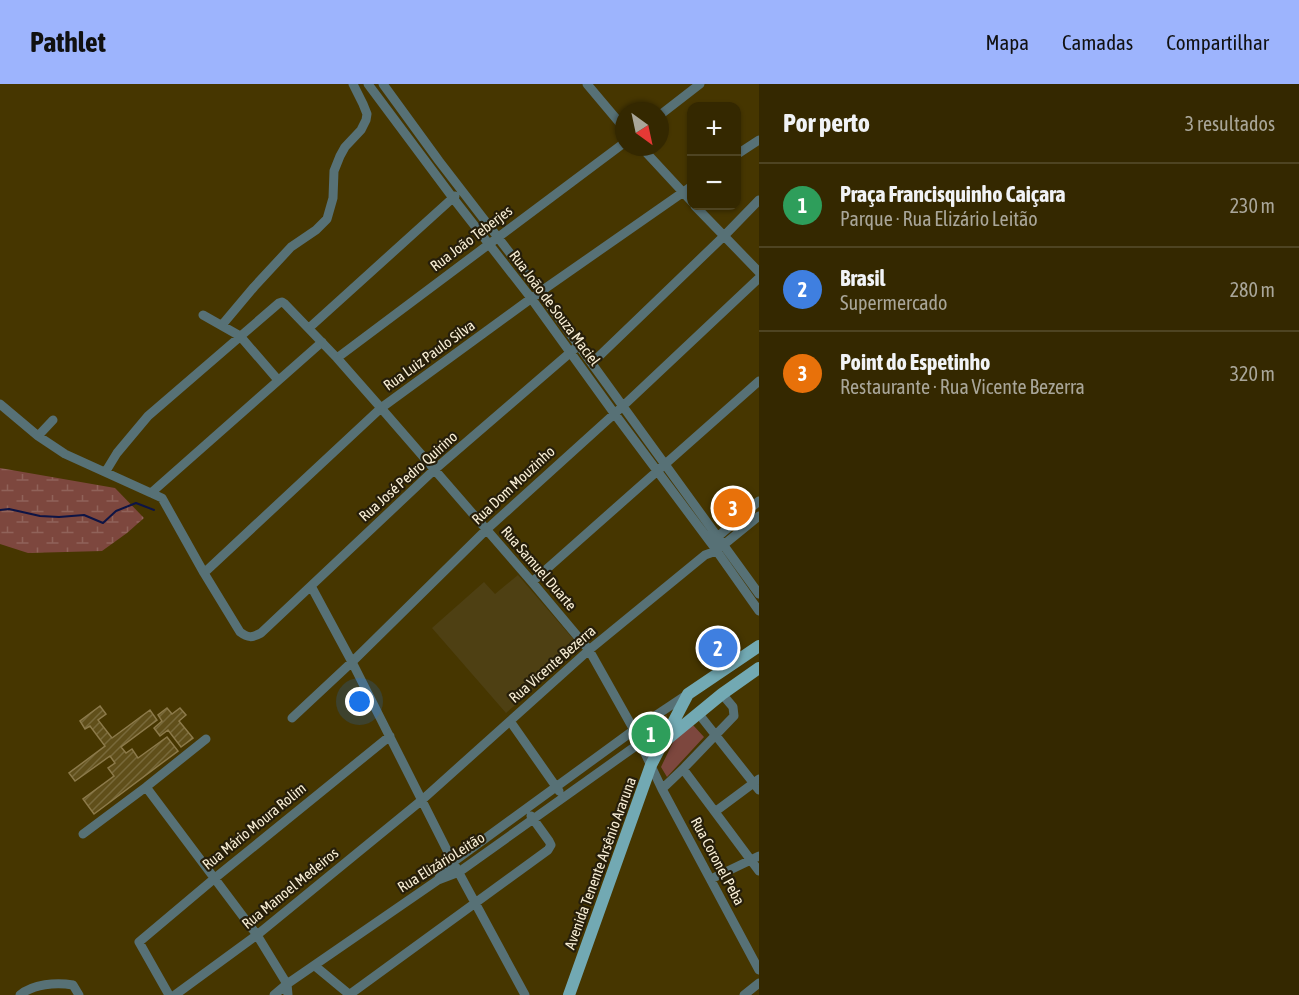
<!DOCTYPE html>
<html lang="pt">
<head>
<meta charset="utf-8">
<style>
  :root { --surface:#342800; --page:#3f340f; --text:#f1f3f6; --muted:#a9a699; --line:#4e4422; --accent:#9db4fd }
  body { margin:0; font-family:"Asap Condensed",sans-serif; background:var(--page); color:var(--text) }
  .controls { position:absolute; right:18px; top:18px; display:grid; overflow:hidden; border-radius:12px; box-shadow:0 2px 4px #0004 }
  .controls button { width:54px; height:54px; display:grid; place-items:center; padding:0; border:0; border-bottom:2px solid var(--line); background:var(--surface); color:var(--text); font:30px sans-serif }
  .compass { position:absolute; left:615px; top:18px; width:54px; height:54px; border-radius:50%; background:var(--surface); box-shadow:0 2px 4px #0004; rotate:147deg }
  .you { position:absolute; left:360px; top:618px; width:21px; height:21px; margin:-15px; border:4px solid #fff; border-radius:50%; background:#1a73e8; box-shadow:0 0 0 9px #1a73e833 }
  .badge { display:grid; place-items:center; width:39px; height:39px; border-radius:50%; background:var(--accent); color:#fff; font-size:20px; font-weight:700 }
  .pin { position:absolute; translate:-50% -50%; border:3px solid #fff; box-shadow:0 2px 6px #0006 }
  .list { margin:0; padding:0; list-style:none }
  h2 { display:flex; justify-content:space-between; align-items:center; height:78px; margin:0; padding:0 24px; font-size:26px }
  h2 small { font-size:20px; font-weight:400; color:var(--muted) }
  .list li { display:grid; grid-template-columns:39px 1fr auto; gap:18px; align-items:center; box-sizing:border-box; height:84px; padding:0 24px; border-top:2px solid var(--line) }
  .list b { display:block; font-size:22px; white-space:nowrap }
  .list p { margin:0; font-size:20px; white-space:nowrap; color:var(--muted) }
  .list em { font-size:20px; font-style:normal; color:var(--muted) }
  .map { position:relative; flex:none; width:759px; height:911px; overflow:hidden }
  header { display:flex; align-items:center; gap:36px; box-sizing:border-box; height:84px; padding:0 30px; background:var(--accent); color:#111 }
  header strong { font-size:28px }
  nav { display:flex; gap:33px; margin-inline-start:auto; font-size:21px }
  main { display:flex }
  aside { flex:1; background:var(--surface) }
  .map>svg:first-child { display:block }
  .built { fill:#4e4013 }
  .green { fill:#7d473e }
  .wetland { fill:url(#wetland-marsh) }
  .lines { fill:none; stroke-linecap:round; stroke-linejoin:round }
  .stream { stroke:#0d1445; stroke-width:2 }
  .building { fill:url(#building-hatch); stroke:#8c7a4a; stroke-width:1.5 }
  .minor { stroke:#577176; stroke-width:9 }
  .major { stroke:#72a9b3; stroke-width:12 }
  .labels { text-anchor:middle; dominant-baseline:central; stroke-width:4.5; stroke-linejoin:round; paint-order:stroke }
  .street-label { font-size:15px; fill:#f8eed5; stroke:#261e0a }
</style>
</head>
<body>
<header>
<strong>Pathlet</strong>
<nav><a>Mapa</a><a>Camadas</a><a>Compartilhar</a></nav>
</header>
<main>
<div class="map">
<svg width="759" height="911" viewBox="0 0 759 911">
  <defs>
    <pattern id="wetland-marsh" width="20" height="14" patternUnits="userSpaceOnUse" patternTransform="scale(1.5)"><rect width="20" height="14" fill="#7d473e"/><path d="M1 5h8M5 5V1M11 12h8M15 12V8" fill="none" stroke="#906259"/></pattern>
    <pattern id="building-hatch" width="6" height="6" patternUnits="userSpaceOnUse" patternTransform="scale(1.5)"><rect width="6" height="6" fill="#604f1a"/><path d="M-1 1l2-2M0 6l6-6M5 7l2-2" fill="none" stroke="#78693a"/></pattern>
  </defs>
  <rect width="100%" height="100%" fill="#463600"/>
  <path class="built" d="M518 491 581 564 506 629 432 544 484 498 495 510Z"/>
  <path class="green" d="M667 631 657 654 653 671 642 647Z
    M693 641 704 653 667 693 661 683 675 654Z"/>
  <path class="wetland" d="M0 384 115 404 144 434 127 449 102 467 28 469 0 460Z"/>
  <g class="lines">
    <path class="stream" d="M0 426 9 425 40 432 59 433 84 431 103 439 116 427 136 419 154 426"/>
  </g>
  <path class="building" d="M100 622 106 630 98 636 112 654 150 626 157 636 121 663 126 669 132 665 138 674 167 653 178 667 94 730 83 715 114 692 108 684 115 679 110 672 75 697 69 689 105 662 90 642 85 645 80 637Z
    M167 624 172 630 180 624 186 631 179 637 193 654 181 663 168 646 160 652 154 644 162 637 158 631Z"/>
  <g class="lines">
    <path class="minor" d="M368 0 453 114 531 214 614 329 711 459 759 527
      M383 0 439 77 540 208 759 510
      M587 0 624 44
      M660 31 700 0
      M641 63 692 118
      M736 71 759 56
      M695 122 759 188
      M203 231 240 252 278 296
      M222 241 254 203 291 163 316 146 327 135 333 114 334 87 340 72 345 63 361 46 366 36 367 30 363 20 353 0
      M309 244 455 112
      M337 274 624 59
      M592 279 724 152 759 116
      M0 320 38 352 65 370 162 414 204 489 240 548C248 554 252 554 261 549L434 386 579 261
      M38 352 53 336
      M106 387 117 369 148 332 279 219 282 218 285 220 337 274 381 324 532 498 589 566 634 646 662 705 759 886
      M151 409 322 258
      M714 456 759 417
      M204 489 381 324 540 208 692 102
      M532 498 759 297
      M311 502 352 578 453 778 525 911
      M698 629 759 706
      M292 634 352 578 486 446 623 322 759 194
      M510 637 559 707
      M683 685 759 787
      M146 703 257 851 287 900 288 911
      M662 705 683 685 734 632 733 623 722 610
      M716 727 759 695
      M83 750 146 703 206 655
      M439 794 453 778 634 646 688 610
      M711 795 759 772
      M315 882 350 911
      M20 911C33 900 56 898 73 901L79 911
      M169 911 139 858 215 794 390 652
      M175 911 257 851 422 716 589 566 705 471 716 467 759 432
      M274 911 287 900 438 796 459 788 640 659
      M349 911 548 766 551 761 549 757 531 732
      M744 911 759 899"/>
    <path class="major" d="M666 656 722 610 759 584
      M569 911 651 681 688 610 759 562"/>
  </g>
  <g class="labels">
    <g class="street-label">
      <text transform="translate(471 154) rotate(-37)">Rua João Teberjes</text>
      <text transform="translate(555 224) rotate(53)">Rua João de Souza Maciel</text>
      <text transform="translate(429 271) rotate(-36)">Rua Luiz Paulo Silva</text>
      <text transform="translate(408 392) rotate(-42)">Rua José Pedro Quirino</text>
      <text transform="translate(513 401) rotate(-43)">Rua Dom Mouzinho</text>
      <text transform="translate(539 484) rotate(49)">Rua Samuel Duarte</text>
      <text transform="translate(552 580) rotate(-41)">Rua Vicente Bezerra</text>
      <text transform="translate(254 742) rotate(-39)">Rua Mário Moura Rolim</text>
      <text transform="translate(718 777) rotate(62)">Rua Coronel Peba</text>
      <text transform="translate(441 778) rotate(-32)">Rua ElizárioLeitão</text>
      <text transform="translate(600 779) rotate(-70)">Avenida Tenente Arsênio Araruna</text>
      <text transform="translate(290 804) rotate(-39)">Rua Manoel Medeiros</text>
    </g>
  </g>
</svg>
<div class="controls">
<button>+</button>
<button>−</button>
</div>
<svg class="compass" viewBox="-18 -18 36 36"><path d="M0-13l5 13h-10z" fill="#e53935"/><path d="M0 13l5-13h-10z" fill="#a9a699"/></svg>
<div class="you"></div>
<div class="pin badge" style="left:651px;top:650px;background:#2e9e5b">1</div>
<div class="pin badge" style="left:718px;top:564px;background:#3f7fe0">2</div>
<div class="pin badge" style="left:733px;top:424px;background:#e8710a">3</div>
</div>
<aside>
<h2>Por perto<small>3 resultados</small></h2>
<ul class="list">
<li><span class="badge" style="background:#2e9e5b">1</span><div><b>Praça Francisquinho Caiçara</b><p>Parque · Rua Elizário Leitão</p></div><em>230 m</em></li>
<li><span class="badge" style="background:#3f7fe0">2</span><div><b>Brasil</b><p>Supermercado</p></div><em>280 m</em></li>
<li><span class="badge" style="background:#e8710a">3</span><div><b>Point do Espetinho</b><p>Restaurante · Rua Vicente Bezerra</p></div><em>320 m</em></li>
</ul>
</aside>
</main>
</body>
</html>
